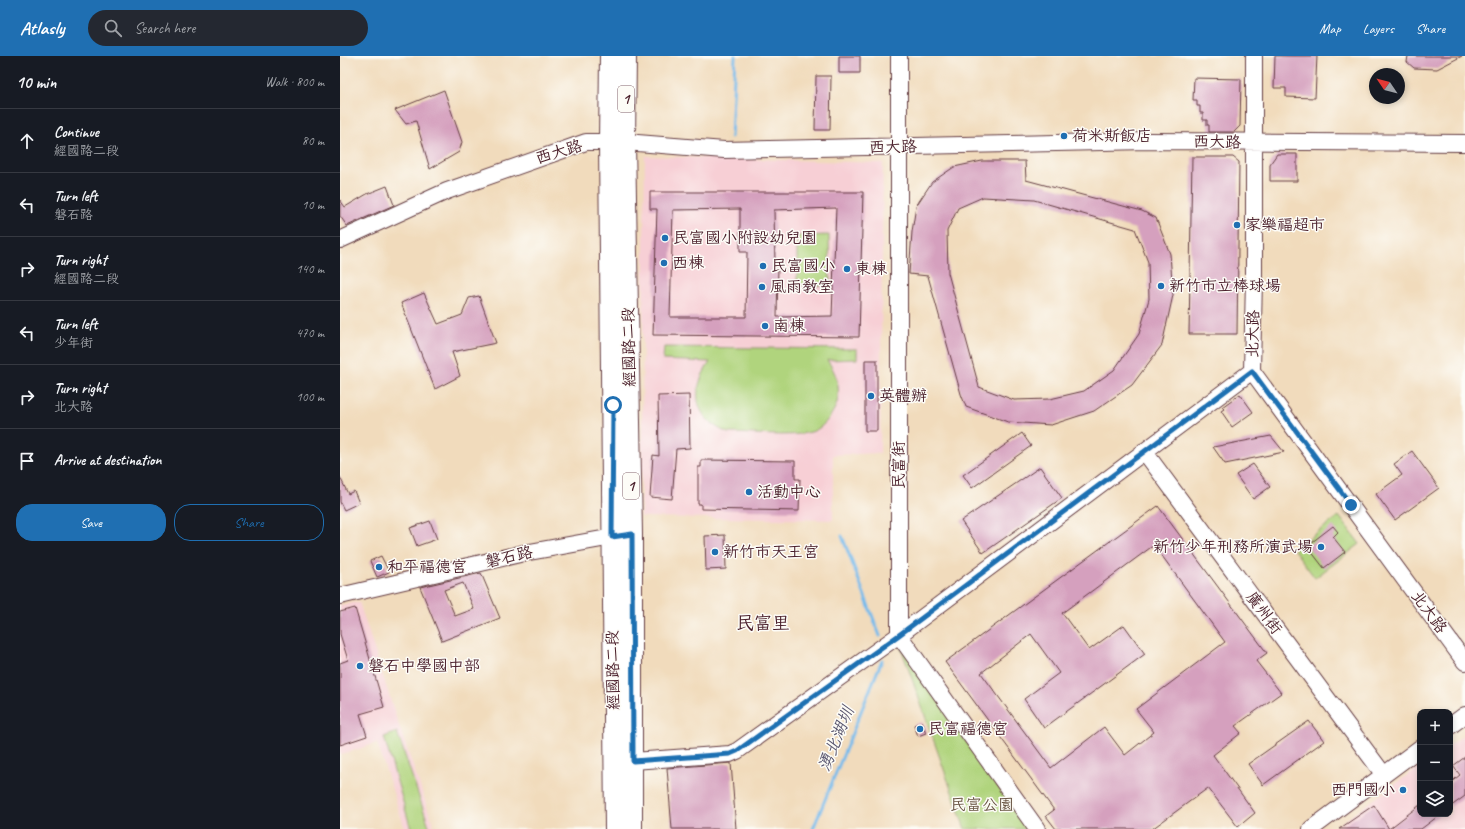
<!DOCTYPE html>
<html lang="en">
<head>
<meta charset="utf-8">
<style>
  :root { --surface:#171b24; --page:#242831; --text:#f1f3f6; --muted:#9ea1a6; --line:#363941; --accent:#1f6fb2 }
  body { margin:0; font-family:Caveat,"LXGW WenKai TC",sans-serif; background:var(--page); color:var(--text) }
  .controls { position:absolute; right:12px; bottom:12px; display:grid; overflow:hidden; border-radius:8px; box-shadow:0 2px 6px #0003 }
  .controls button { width:36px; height:36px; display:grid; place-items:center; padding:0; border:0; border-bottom:1px solid var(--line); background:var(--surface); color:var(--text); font:20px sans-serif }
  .compass { position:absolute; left:1029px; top:12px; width:36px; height:36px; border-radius:50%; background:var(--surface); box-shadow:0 2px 6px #0003; rotate:305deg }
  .stop { position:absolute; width:12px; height:12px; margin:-9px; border:3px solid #1f6fb2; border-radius:50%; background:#fff }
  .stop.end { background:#1f6fb2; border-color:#fff; box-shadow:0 1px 4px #0008 }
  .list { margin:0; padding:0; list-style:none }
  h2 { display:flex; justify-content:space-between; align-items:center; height:52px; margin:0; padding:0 16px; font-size:17px }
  h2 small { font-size:13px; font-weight:400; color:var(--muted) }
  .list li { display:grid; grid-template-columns:26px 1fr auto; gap:12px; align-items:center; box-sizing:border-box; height:64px; padding:0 16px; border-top:1px solid var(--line) }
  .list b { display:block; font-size:15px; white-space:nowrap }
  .list p { margin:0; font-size:13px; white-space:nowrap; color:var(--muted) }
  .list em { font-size:13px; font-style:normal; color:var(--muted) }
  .actions { display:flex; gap:8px; padding:12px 16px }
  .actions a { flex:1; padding:9px 0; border:1px solid var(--accent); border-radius:16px; text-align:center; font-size:14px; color:var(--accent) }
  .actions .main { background:var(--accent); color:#fff }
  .icon { flex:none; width:22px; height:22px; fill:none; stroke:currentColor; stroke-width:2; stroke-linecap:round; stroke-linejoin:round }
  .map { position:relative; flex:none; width:1125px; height:773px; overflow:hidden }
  header { display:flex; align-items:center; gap:24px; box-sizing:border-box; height:56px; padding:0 20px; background:var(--accent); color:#fff }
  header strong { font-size:19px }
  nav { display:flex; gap:22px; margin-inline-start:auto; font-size:14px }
  .search { width:280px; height:36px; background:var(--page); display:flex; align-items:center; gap:10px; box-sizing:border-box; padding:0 14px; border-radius:22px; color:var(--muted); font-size:15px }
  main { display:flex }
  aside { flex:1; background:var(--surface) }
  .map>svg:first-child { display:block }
  .built { fill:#f7cfd5 }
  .green { fill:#b0d47d; stroke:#7d7a54 }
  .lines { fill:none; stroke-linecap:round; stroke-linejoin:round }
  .stream { stroke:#75bbec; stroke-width:3 }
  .building { fill:#d5a0be; fill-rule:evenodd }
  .minor-casing { stroke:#633b41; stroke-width:18 }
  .major-casing { stroke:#633b41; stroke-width:22 }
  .minor { stroke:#fff; stroke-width:16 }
  .major { stroke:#fff; stroke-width:20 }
  .route { stroke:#1f6fb2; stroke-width:5 }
  .poi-dot { fill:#1f6fb2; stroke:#fdfcf7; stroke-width:1.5 }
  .labels { text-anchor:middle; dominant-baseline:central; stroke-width:3; stroke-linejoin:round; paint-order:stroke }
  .shield { fill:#fdfcf7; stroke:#806168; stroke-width:1 }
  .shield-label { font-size:15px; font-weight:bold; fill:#4a1f2b }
  .poi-label { font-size:16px; fill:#4a1f2b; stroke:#fdfcf7; text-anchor:start }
  .street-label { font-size:16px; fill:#4a1f2b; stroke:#fdfcf7 }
  .park-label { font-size:16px; fill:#695544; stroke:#fdfcf7 }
  .water-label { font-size:17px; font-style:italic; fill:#59566f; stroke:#fdfcf7 }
  .quarter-label { font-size:18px; fill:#4a1f2b; stroke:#fdfcf7 }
</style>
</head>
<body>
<header>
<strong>Atlasly</strong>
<div class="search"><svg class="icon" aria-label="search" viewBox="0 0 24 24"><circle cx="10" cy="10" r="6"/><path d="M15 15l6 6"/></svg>Search here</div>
<nav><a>Map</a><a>Layers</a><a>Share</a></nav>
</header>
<main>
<aside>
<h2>10 min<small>Walk · 800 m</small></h2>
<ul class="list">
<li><svg class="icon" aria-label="ahead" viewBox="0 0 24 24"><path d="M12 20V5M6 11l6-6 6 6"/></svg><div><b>Continue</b><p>經國路二段</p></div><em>80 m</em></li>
<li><svg class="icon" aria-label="left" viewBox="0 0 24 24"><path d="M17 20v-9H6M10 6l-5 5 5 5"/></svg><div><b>Turn left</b><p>磐石路</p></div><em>10 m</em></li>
<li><svg class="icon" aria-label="right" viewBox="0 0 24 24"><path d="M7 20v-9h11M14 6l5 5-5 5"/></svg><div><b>Turn right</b><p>經國路二段</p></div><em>140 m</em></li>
<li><svg class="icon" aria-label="left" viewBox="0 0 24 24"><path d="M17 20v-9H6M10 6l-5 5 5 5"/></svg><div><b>Turn left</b><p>少年街</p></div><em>470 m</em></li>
<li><svg class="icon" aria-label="right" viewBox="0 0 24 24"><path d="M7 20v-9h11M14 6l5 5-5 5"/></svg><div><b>Turn right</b><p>北大路</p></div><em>100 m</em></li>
<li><svg class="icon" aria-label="arrive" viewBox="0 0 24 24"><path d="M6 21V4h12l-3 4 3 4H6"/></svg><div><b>Arrive at destination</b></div></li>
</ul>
<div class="actions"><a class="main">Save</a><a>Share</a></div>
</aside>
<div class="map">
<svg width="1125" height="773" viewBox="0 0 1125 773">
  <rect width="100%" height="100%" fill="#fdfcf7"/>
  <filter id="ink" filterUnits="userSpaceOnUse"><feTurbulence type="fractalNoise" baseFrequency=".025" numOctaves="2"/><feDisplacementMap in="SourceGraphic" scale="8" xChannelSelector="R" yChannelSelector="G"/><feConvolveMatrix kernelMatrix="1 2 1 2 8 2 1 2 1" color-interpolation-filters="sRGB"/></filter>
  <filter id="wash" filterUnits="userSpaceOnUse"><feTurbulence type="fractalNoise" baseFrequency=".012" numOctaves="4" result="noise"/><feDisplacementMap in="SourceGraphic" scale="16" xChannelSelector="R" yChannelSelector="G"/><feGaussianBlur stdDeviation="0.9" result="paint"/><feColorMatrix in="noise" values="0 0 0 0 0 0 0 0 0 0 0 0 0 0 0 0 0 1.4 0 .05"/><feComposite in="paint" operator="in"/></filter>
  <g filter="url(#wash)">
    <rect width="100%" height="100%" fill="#f1dbbc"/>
    <path class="built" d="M305 100 543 107 540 397 493 399V464L301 461Z
      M19 546 59 670 95 773H65L37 687 0 699V549Z
      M1125 678V773H993L1080 710V758H1110V689Z"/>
    <path class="green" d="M489 179 490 229 457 230V180Z
      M324 291 517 293V303L487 304C496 316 501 330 497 347 493 358 483 373 471 376 450 382 411 377 388 377 353 362 350 335 370 306L323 304Z
      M999 460 1020 488 975 522 954 494Z
      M560 589 687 772 686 773H625Z
      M57 676 90 773H71L44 681Z"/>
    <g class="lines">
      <path class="stream" d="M391 81 395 0
        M502 480 540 580
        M473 773 542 604"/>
    </g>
    <g id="blocks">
      <path class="building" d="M499 0H520V17H499Z
        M935 0H977L975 42 946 41V32H934Z
        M1068 0H1122L1097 13 1074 12 1067 6Z
        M476 20H491L490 74H475Z
        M854 22 901 23 900 70 894 76H869V69H867V64H863V57H860V50H857V44H853Z
        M104 34 122 86 119 96 90 113 76 65 66 68 55 54Z
        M937 98H957V125H930V108Z
        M852 101H893L899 106 897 278H849Z
        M642 105H685L686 124 802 155 816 162 830 198 833 239 822 289 792 329 754 355 711 369 668 366 626 351 621 338 588 220 569 218 572 176 576 150 592 126 614 111ZM643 141 694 144 795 173 808 206 809 243 799 278 774 314 744 335 710 343 674 344 639 331 608 217 607 175 618 152Z
        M47 130 54 149 7 170 0 160V144L5 151 27 138Z
        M310 136H523L519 281 313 279 317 153H310ZM496 152 492 260 437 261 438 208H435L434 154ZM400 153V196H407L406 261H330L333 154Z
        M84 237 98 268 122 259 129 242 139 240 156 287 112 296 120 320 95 333 61 247Z
        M525 304H537V375H525Z
        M900 338 913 356 892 371 881 355 884 353 882 351Z
        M349 339 350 392 336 393 332 443 310 441 313 399 319 400 318 340Z
        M682 377 691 390 632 432 623 419Z
        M931 380 944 396 885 408 873 391Z
        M1072 395 1099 432 1055 464 1036 438 1062 419 1054 408Z
        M361 404 455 405V423H460L459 455 361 453V448H358V411H361Z
        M913 408 930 431 913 443 896 419Z
        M700 411 722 442 643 497 621 465Z
        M0 421 8 438 14 435 19 447 4 454 0 446Z
        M818 450 927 597 916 605 941 637 895 670 901 677 873 699 915 757 898 771 868 732 812 773H716L706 760 714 754 605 606ZM814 489 885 586 796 653 814 676 785 699 764 671 711 712 641 617 691 578 719 617 684 643 704 672 805 598 784 569 749 594 722 557Z
        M90 465 97 483 77 490 70 472Z
        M993 470 998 476 993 481 1005 496 984 512 967 490Z
        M385 479 386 513 366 514 365 480Z
        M41 500 49 516 37 521 30 505Z
        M141 517 160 562 102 585 80 531ZM123 527 134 553 115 560 104 534Z
        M15 552 44 651 20 658 27 680 0 689V607L8 604 0 578V556Z
        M969 665 984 685 923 729 908 708Z
        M582 666 586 677 578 680 574 669Z
        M1125 701V740L1110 751V727L1120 719 1113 710Z
        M391 707 396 773H332L327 712Z
        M1034 749 1049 773 1080 749V758H1101L1081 773H999Z"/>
    </g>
  </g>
  <g filter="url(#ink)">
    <use href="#blocks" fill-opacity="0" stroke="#633b41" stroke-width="1"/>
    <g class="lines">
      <g class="minor-casing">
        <path id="minor" d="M559 0V579L697 773
          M914 0V223L912 315 1125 606
          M0 184 107 135 246 86H285L384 94 807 85 1125 87
          M804 395 1044 719
          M0 540 184 497 284 479
          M1110 670 1125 659
          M293 705 390 698 397 695 559 579 912 315
          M971 773 1080 692"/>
      </g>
      <g class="major-casing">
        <path id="major" d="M270 0 269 86 275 773
          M286 0 285 86 292 478V773"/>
      </g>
      <use href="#minor" class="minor"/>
      <use href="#major" class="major"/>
    </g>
  </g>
  <g class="lines" filter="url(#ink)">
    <path class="route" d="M273 349 272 481 292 478 293 705 390 698 397 695 559 579 912 315 1011 449"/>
  </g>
  <g class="poi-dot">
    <circle cx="724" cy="80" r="4"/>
    <circle cx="897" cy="169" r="4"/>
    <circle cx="325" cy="182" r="4"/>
    <circle cx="324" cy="207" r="4"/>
    <circle cx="423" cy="210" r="4"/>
    <circle cx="507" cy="213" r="4"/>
    <circle cx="821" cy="230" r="4"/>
    <circle cx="422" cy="231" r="4"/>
    <circle cx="425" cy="270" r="4"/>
    <circle cx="531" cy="340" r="4"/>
    <circle cx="409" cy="436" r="4"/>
    <circle cx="981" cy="491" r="4"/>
    <circle cx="375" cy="496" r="4"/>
    <circle cx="39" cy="511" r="4"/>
    <circle cx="20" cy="610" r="4"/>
    <circle cx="580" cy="673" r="4"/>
    <circle cx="1063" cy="734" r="4"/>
  </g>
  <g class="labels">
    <g class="shield">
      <rect x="278" y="30" width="16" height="26" rx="3"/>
      <rect x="283" y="417" width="16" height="26" rx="3"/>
    </g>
    <g class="shield-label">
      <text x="286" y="43">1</text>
      <text x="291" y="430">1</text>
    </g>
    <g class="poi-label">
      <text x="732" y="80">荷米斯飯店</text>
      <text x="905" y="169">家樂福超市</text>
      <text x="333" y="182">民富國小附設幼兒園</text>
      <text x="332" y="207">西棟</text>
      <text x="431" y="210">民富國小</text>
      <text x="515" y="213">東棟</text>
      <text x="829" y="230">新竹市立棒球場</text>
      <text x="430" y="231">風雨教室</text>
      <text x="433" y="270">南棟</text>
      <text x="539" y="340">英體辦</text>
      <text x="417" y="436">活動中心</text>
      <text x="973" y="491" text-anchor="end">新竹少年刑務所演武場</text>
      <text x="383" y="496">新竹市天王宮</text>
      <text x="47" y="511">和平福德宮</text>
      <text x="28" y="610">磐石中學國中部</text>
      <text x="588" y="673">民富福德宮</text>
      <text x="1055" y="734" text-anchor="end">西門國小</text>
    </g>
    <g class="street-label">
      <text transform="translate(877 86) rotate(1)">西大路</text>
      <text transform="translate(553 91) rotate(-1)">西大路</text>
      <text transform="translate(219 96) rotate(-17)">西大路</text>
      <text transform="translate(913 278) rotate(-89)">北大路</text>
      <text transform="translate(289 291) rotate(-91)">經國路二段</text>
      <text transform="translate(559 409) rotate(-90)">民富街</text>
      <text transform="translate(169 501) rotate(-13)">磐石路</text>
      <text transform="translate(1089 556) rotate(54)">北大路</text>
      <text transform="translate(924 557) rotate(53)">廣州街</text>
      <text transform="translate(273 614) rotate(-91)">經國路二段</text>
    </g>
    <g class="park-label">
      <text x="642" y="749">民富公園</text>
    </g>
    <g class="water-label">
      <text transform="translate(496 683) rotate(-68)">湧北湖圳</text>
    </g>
    <g class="quarter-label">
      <text x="423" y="567">民富里</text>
    </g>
  </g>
</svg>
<div class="controls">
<button>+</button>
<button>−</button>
<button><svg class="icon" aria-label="layers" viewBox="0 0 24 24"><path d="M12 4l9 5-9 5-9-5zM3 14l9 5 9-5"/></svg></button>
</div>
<svg class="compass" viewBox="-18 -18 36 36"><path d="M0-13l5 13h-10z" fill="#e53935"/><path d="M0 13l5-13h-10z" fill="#9ea1a6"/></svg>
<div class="stop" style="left:273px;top:349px"></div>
<div class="stop end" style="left:1011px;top:449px"></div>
</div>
</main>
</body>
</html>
